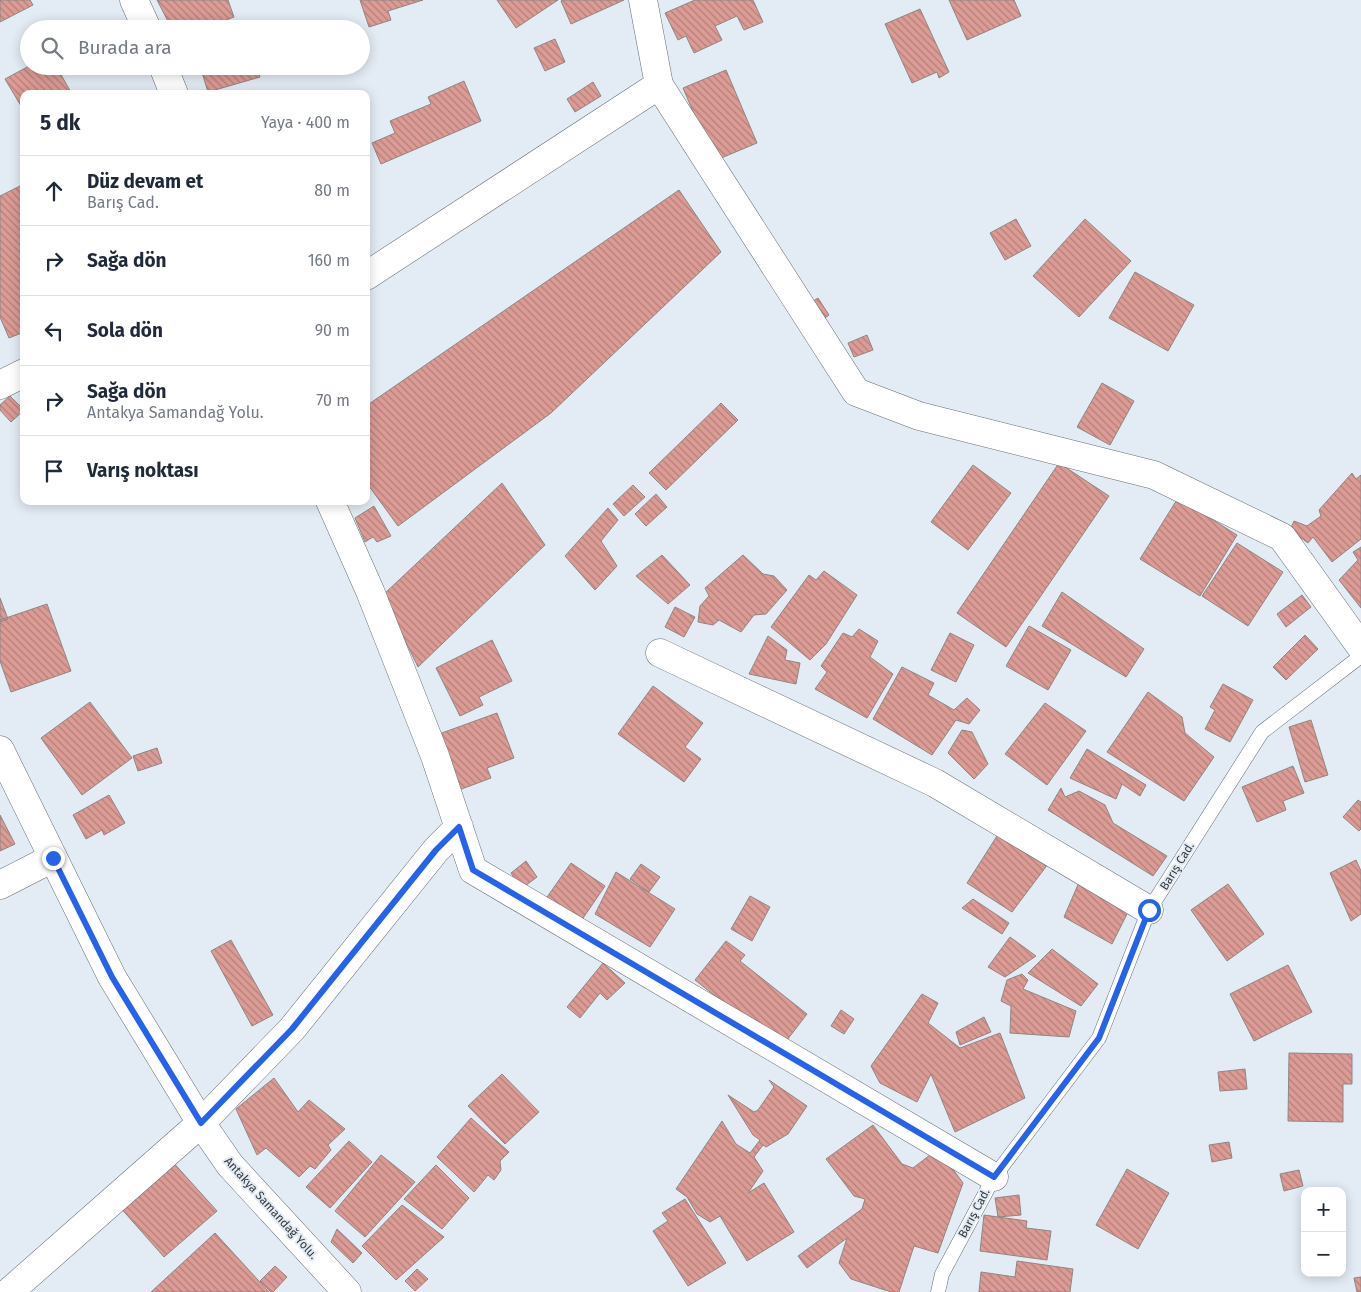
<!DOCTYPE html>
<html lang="tr">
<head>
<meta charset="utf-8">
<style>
  :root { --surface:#fff; --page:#f6f6f7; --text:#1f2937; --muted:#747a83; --line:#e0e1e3 }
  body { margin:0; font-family:"Fira Sans",sans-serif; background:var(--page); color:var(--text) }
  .controls { position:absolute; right:15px; bottom:15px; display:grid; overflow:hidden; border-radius:10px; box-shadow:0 2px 12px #0003 }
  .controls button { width:45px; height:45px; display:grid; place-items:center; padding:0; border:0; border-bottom:1px solid var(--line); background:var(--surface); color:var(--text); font:25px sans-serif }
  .stop { position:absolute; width:15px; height:15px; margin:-11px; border:4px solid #2563eb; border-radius:50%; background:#fff }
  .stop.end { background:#2563eb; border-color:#fff; box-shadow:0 1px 5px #0008 }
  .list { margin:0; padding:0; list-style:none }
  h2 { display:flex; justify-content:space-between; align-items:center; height:65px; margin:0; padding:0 20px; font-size:21px }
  h2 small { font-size:16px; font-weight:400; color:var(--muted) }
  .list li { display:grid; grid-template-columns:32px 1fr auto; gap:15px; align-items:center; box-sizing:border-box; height:70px; padding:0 20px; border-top:1px solid var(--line) }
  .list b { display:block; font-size:19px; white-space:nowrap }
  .list p { margin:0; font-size:16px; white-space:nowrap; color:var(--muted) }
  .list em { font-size:16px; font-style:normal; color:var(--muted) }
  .icon { flex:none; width:28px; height:28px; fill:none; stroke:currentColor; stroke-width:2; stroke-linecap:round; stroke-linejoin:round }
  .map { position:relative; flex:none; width:1361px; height:1292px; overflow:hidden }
  .search { position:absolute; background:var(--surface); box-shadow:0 2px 12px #0003; left:20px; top:20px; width:350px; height:55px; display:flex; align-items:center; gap:12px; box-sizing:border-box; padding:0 18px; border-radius:28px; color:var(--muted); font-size:19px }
  .panel { position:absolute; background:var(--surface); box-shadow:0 2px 12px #0003; left:20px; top:90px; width:350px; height:415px; border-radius:10px }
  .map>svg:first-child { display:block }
  .building { fill:url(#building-back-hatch); stroke:#908584 }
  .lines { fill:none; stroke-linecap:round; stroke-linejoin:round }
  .lane-casing { stroke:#676e75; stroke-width:15 }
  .street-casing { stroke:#676e75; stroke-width:29 }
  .secondary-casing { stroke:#676e75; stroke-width:29 }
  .lane { stroke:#fff; stroke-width:14 }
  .street { stroke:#fff; stroke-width:28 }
  .secondary { stroke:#fff; stroke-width:28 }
  .route { stroke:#2563eb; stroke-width:6 }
  .labels { text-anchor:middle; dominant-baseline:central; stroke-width:4; stroke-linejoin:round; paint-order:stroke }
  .street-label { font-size:12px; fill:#36393c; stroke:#e3ebf4 }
</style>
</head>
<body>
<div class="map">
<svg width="1361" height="1292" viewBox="0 0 1361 1292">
  <defs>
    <pattern id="building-back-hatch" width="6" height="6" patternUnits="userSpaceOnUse" patternTransform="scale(1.25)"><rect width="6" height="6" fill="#dc9b95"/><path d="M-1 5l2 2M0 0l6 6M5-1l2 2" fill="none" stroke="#b37f7b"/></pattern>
  </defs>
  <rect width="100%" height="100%" fill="#e3ebf4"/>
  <path class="building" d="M0 0H30L33 5 0 22Z
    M157 0H228L234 17 203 29H172Z
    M360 0H423L388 11 391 20 369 27Z
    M497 0H558L516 28Z
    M562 0H624L571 24 561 1Z
    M695 0H753L763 22 744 30 737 16 715 26 722 40 694 53 686 36 678 40 665 13Z
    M949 0H1014L1021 16 967 40Z
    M920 9 949 72 939 78 937 72 912 83 885 24Z
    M555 39 565 62 545 71 534 48Z
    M29 66H56L72 94H24V111L5 79Z
    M200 66H257L260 77 208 92Z
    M726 70 757 143 714 161 683 88Z
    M464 81 481 121 381 164 372 143 395 133 390 121 431 104 428 97Z
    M593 82 601 96 575 112 567 99Z
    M24 184V332L9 338 0 317V196Z
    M679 190 721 252 551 413 398 526 366 482V406Z
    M1016 219 1031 246 1005 260 990 233Z
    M1085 219 1131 261 1079 317 1033 276Z
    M1135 272 1194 305 1168 351 1109 318Z
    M818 298 829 315 808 330 796 312Z
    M867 335 873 350 854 357 848 343Z
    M1102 383 1134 401 1110 445 1077 427Z
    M10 396 24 410 11 422 0 410V405Z
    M721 403 738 420 666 490 649 473Z
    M1059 463 1109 496 1006 647 957 613Z
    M973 465 1011 493 968 550 931 522Z
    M1352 473 1356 479 1361 475V539L1332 562 1313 537 1308 543 1290 530 1294 521 1307 526 1321 516 1319 510Z
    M502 483 545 545 418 667 383 595Z
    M633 485 645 497 624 516 613 504Z
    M656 494 667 507 646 526 635 514Z
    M1178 498 1237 535 1200 596 1140 559Z
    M374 506 391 536 377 542 373 537 365 542 355 518Z
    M608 508 618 520 601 541 617 566 595 590 565 556Z
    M1237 543 1283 572 1248 626 1202 596Z
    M1361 547V608L1339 580 1358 560 1353 552Z
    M662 555 690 585 668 604 636 576Z
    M743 555 763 574 774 576 787 590 766 614 754 615 741 632 719 620 713 625 698 622 700 606 709 596 705 588Z
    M824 571 857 595 826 644 810 660 771 627 809 575 816 580Z
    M1062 592 1144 649 1126 677 1042 626Z
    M1302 595 1311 607 1286 627 1277 614Z
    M0 598 8 619 0 622Z
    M47 604 71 671 11 692 0 661V620Z
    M675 607 695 617 684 637 665 627Z
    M1029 626 1071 650 1048 690 1006 666Z
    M859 629 878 641 870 657 893 674 867 718 815 689 827 672 821 666 843 633 852 637Z
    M950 633 974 645 956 682 931 670Z
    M1305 635 1318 649 1286 680 1273 667Z
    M768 636 787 650 785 660 800 663 796 684 749 674Z
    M492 640 512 681 479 697 483 705 460 716 436 668Z
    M902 667 934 683 928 695 954 710 967 698 980 710 969 724 956 720 932 755 873 719Z
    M1223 684 1253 700 1230 742 1205 729 1215 710 1210 707Z
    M653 686 703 723 685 747 701 759 684 782 618 734Z
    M1148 692 1182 717 1185 733 1214 757 1184 801 1107 752Z
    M90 702 132 758 82 795 41 738Z
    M1045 703 1086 731 1047 785 1005 754Z
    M497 713 514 758 487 768 491 778 459 790 439 734Z
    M1311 720 1328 775 1305 782 1289 727Z
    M962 730 972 732 988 764 974 779 948 753Z
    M157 748 162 763 138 771 133 756Z
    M1087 749 1146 785 1140 796 1122 784 1116 799 1070 778Z
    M1293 766 1304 793 1283 801 1286 810 1257 822 1242 787Z
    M1061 788 1065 797 1079 791 1105 805 1113 823 1167 856 1153 876 1048 810Z
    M109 795 125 823 104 835 102 830 86 839 73 815Z
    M1358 800 1361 802V829L1359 831 1343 817Z
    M0 815 15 844 0 851Z
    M997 836 1048 864 1012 912 967 883Z
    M1356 860 1361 871V914L1351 921 1330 873Z
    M526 861 537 877 521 889 511 873Z
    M571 863 605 886 579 924 545 900Z
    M641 864 660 877 649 892 630 879Z
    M616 872 675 909 650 947 595 914Z
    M1080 880 1130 908 1112 944 1064 917Z
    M1228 884 1264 934 1227 961 1191 910Z
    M750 896 770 907 752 941 731 929Z
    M973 899 1009 923 1002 934 962 908Z
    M1010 937 1036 956 1005 977 988 967Z
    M231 940 273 1015 252 1026 211 951Z
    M726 941 745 955 740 961 807 1014 781 1048 695 980Z
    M1052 949 1098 984 1081 1006 1028 973Z
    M603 963 625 983 607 1000 600 993 580 1018 567 1007Z
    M1288 965 1312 1012 1254 1041 1230 994Z
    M1022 974 1028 980 1023 989 1076 1011 1069 1037 1010 1033 1011 1006 1001 1001 1007 980Z
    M922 994 938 1003 928 1023 960 1048 1000 1033 1025 1098 955 1132 931 1074 917 1102 880 1083 871 1066Z
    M841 1010 854 1019 844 1034 831 1026Z
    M984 1017 991 1032 960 1045 956 1032Z
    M1289 1053 1352 1054V1084H1343V1122L1288 1121Z
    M1245 1069 1247 1089 1220 1091 1218 1072Z
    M502 1074 539 1112 505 1144 468 1106Z
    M274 1078 298 1112 309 1100 345 1129 328 1145 331 1150 315 1169 310 1166 299 1177 266 1148 257 1155 236 1109Z
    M769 1080 807 1106 788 1134 766 1147 763 1145 754 1157 763 1171 748 1193 764 1183 794 1232 747 1261 720 1216 710 1222 697 1214 687 1197 676 1189 722 1121 736 1144 750 1153 760 1140 753 1135 728 1095 754 1112 758 1110 774 1087Z
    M471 1118 509 1152 500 1161 501 1170 494 1180 488 1175 474 1192 437 1157Z
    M873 1125 902 1164 913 1168 930 1155 947 1161 963 1183 938 1253 914 1246 899 1292H891L851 1279 839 1263 847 1238 807 1268 798 1256 862 1209 865 1199 854 1196 826 1159Z
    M349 1141 372 1162 330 1208 306 1187Z
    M1229 1142 1232 1158 1212 1162 1209 1145Z
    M381 1155 415 1182 365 1237 335 1211Z
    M171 1160 217 1211 164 1257 119 1206Z
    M436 1165 469 1198 442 1229 404 1199Z
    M1127 1169 1169 1193 1138 1249 1096 1225Z
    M1299 1170 1303 1186 1284 1191 1280 1174Z
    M1019 1195 1021 1215 998 1217 995 1198Z
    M685 1199 726 1263 688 1286 653 1231 668 1221 662 1213Z
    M402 1205 444 1237 396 1280 362 1246Z
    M984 1215 1027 1221 1026 1228 1051 1231 1047 1260 980 1251Z
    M337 1229 362 1253 353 1263 331 1242Z
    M215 1233 269 1292H151Z
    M1017 1261 1073 1269 1070 1292H979L981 1272 1015 1277Z
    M275 1266 287 1277 273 1292H271L260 1281Z
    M417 1269 428 1279 415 1291 405 1281Z
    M1361 1277V1292H1357L1354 1278Z"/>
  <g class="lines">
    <g class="lane-casing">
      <path id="lane" d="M938 1292 942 1274 994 1177 1099 1038 1149 910 1262 732 1361 656"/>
    </g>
    <g class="street-casing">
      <path id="street" d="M134 0 147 29
        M643 0 659 85 856 392 919 416 1154 475 1282 537 1361 647
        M163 66 174 94
        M366 276 659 85
        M0 385 24 373
        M330 501 370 591 435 756 473 870 994 1177
        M660 653 935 783 1149 910
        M0 885 53 858
        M9 1292 201 1123 292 1029 436 850 459 827"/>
    </g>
    <g class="secondary-casing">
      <path id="secondary" d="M0 750 112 977 201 1123 230 1165 347 1292"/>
    </g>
    <use href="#lane" class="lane"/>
    <use href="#street" class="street"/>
    <use href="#secondary" class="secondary"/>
  </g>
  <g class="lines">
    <path class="route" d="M53 858 112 977 201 1123 292 1029 436 850 459 827 473 870 994 1177 1099 1038 1149 910"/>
  </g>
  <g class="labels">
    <g class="street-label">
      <text transform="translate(1177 866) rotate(-58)">Barış Cad.</text>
      <text transform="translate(271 1208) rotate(48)">Antakya Samandağ Yolu.</text>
      <text transform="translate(974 1213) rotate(-62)">Barış Cad.</text>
    </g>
  </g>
</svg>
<div class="controls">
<button>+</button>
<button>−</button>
</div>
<div class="stop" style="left:1149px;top:910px"></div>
<div class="stop end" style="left:53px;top:858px"></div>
<div class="search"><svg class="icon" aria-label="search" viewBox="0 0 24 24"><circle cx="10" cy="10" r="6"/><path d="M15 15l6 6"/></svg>Burada ara</div>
<section class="panel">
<h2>5 dk<small>Yaya · 400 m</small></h2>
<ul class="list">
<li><svg class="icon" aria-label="ahead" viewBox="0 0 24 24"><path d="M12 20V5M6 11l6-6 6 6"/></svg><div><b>Düz devam et</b><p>Barış Cad.</p></div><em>80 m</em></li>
<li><svg class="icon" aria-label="right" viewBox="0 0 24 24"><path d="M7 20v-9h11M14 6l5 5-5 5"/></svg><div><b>Sağa dön</b></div><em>160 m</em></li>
<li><svg class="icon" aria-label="left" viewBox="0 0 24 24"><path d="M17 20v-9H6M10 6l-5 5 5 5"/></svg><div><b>Sola dön</b></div><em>90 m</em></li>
<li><svg class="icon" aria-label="right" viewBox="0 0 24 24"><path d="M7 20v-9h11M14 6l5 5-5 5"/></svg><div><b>Sağa dön</b><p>Antakya Samandağ Yolu.</p></div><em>70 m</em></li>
<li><svg class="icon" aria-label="arrive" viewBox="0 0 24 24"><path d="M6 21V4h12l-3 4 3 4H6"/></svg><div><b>Varış noktası</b></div></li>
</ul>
</section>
</div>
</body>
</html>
